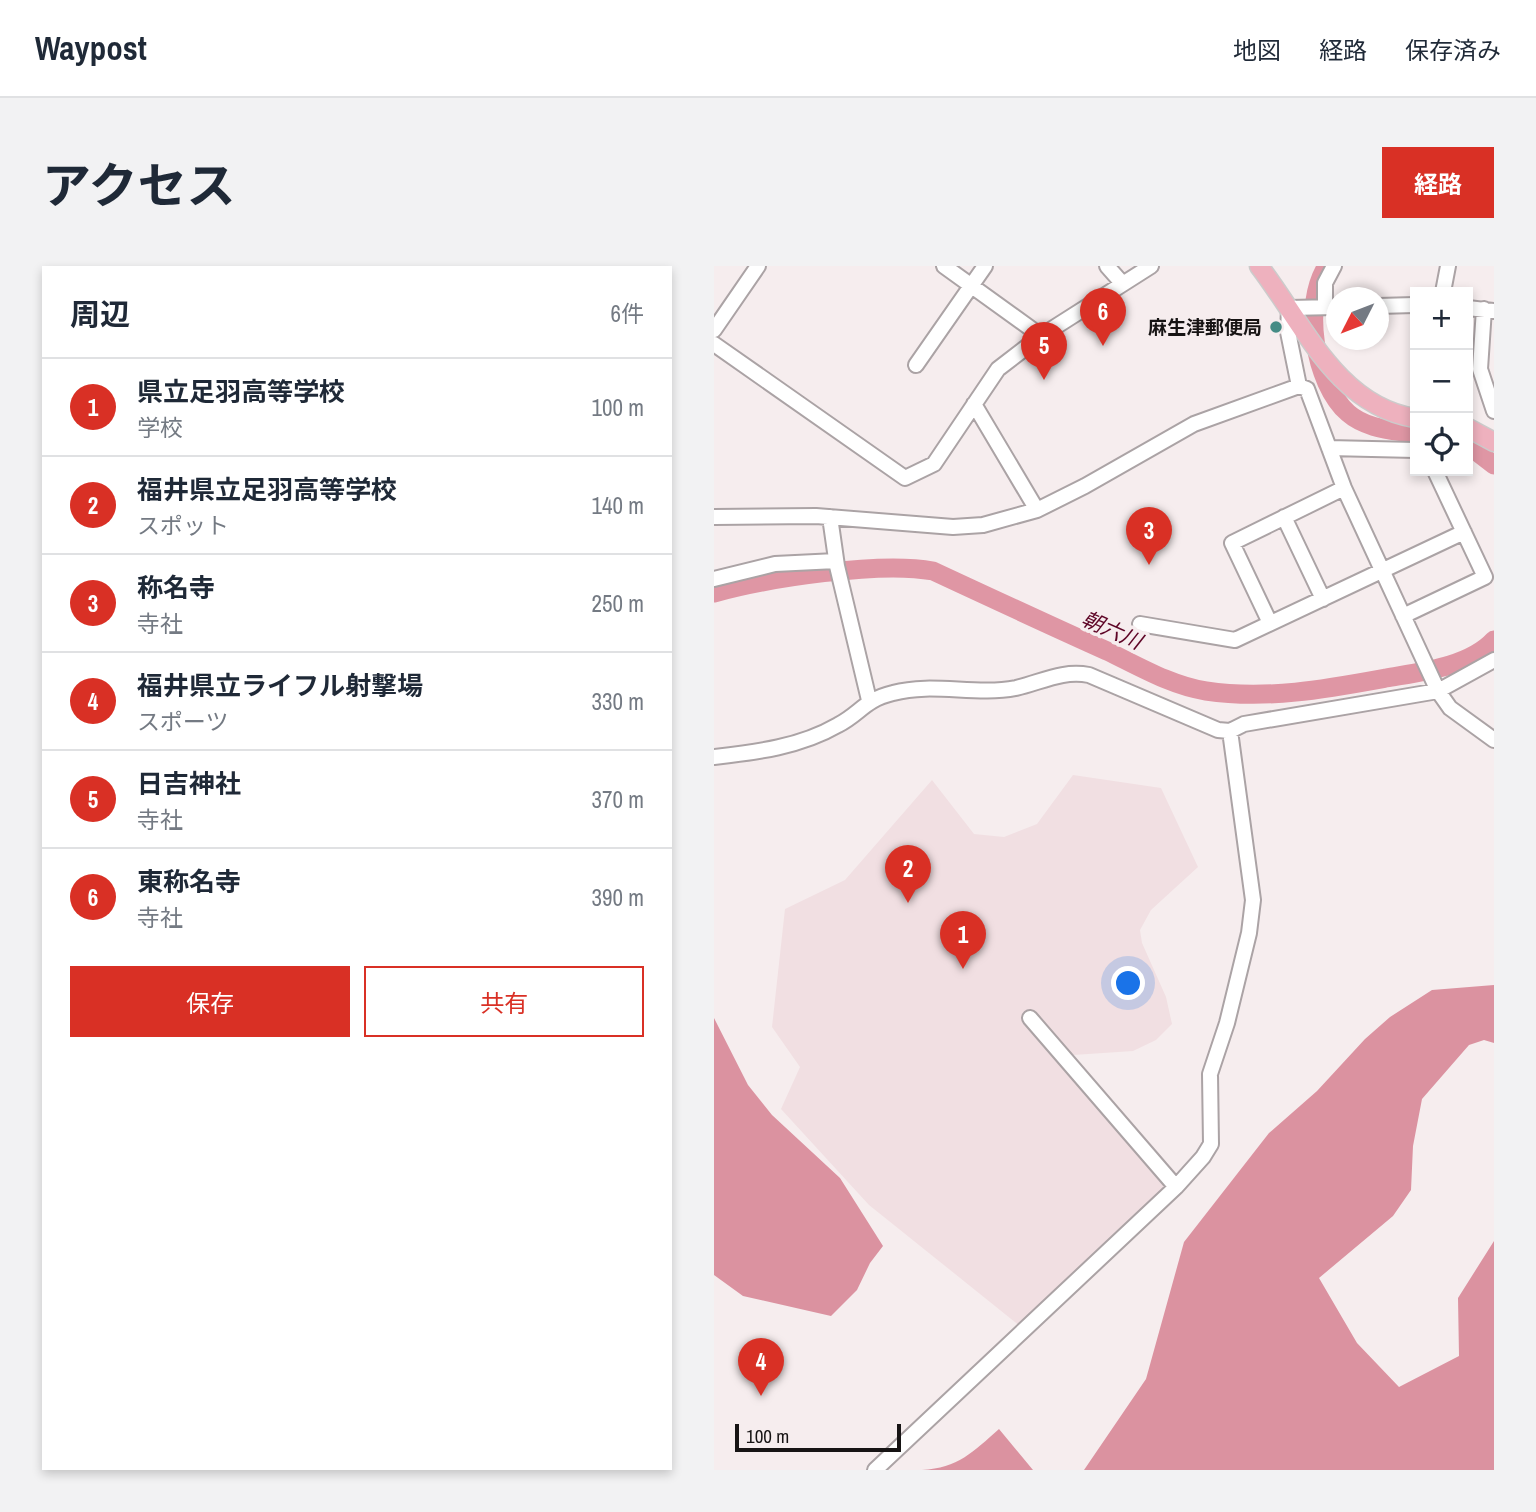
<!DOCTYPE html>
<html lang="ja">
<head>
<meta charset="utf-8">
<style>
  :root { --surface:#fff; --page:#f2f2f3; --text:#1f2937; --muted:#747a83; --line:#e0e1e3; --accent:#d93025 }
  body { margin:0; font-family:"Archivo Narrow","Noto Sans JP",sans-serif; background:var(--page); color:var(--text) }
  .controls { position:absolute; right:21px; top:21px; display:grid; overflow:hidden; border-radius:0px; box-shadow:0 4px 10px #0003 }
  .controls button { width:63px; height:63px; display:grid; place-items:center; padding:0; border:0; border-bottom:2px solid var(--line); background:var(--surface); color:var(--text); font:35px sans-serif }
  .compass { position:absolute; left:612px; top:21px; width:63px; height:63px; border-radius:50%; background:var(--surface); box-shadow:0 4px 10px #0003; rotate:228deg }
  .scale { position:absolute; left:21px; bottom:18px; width:166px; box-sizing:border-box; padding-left:7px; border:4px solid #171414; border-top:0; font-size:19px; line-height:24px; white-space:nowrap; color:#171414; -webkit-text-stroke:5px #f6edee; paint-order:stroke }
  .you { position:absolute; left:415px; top:718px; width:24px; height:24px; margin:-18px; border:5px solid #fff; border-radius:50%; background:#1a73e8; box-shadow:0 0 0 10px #1a73e833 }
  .badge { display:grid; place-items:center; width:46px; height:46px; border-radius:50%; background:var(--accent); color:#fff; font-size:23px; font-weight:700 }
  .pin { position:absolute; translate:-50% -58px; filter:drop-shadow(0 2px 4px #0008) }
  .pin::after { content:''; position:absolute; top:37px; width:24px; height:21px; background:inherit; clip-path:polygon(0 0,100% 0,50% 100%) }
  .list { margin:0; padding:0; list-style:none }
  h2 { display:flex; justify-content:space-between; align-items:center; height:91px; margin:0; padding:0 28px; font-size:30px }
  h2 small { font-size:23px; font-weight:400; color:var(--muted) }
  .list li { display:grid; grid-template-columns:46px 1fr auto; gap:21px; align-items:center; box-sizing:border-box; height:98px; padding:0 28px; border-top:2px solid var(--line) }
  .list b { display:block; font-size:26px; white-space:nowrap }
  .list p { margin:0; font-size:23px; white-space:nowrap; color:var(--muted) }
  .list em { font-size:23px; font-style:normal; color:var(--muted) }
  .actions { display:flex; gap:14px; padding:21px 28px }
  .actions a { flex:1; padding:16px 0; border:2px solid var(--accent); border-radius:0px; text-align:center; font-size:24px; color:var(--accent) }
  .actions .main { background:var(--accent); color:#fff }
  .icon { flex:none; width:38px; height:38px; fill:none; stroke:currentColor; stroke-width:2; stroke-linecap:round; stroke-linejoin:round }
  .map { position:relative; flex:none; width:780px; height:1204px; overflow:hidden; border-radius:0px }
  header { display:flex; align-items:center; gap:42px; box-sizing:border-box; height:98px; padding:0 35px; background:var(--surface); border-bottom:2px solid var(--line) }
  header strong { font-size:33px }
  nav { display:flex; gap:38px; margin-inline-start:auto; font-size:24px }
  .intro { display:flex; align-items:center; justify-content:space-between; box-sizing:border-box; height:168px; padding:0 42px }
  h1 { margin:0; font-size:49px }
  .button { padding:18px 32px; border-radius:0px; background:var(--accent); color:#fff; font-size:24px; font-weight:700 }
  main { display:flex; gap:42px; padding:0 42px }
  aside { flex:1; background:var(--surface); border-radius:0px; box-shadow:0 4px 10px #0003 }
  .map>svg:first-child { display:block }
  .built { fill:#f1dfe2 }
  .forest { fill:#db92a0 }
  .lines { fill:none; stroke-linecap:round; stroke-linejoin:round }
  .river { stroke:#df96a4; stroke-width:19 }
  .minor-casing { stroke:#aba3a5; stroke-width:18 }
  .major-casing { stroke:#cccbcb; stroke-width:21 }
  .minor { stroke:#fff; stroke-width:14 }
  .major { stroke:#eeb1be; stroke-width:18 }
  .poi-dot { fill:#458c85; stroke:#f6edee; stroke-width:2.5 }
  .labels { text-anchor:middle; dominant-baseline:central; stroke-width:7; stroke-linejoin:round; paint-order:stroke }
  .poi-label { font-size:19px; font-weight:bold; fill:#171414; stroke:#f6edee; text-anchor:end }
  .water-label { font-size:21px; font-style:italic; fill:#5e0526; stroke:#f6edee }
</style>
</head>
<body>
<header>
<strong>Waypost</strong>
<nav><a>地図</a><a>経路</a><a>保存済み</a></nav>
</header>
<div class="intro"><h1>アクセス</h1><a class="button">経路</a></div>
<main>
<aside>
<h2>周辺<small>6件</small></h2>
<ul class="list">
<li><span class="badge">1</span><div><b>県立足羽高等学校</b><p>学校</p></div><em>100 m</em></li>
<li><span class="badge">2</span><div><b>福井県立足羽高等学校</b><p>スポット</p></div><em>140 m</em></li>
<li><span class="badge">3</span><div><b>称名寺</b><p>寺社</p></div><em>250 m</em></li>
<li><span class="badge">4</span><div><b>福井県立ライフル射撃場</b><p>スポーツ</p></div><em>330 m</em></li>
<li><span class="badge">5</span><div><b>日吉神社</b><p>寺社</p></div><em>370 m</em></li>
<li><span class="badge">6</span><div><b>東称名寺</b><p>寺社</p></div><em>390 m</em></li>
</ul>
<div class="actions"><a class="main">保存</a><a>共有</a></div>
</aside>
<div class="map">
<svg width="780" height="1204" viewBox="0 0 780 1204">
  <rect width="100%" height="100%" fill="#f6edee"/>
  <path class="built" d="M359 509 447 522 484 601 437 644 426 664 428 677 452 731 458 758 442 774 419 785 359 789 462 907 452 921 306 1060 155 939 67 843 86 801 58 761 71 643 131 614 218 514 260 568 290 571 323 558Z"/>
  <path class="forest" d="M780 719V777L770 774 755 779 708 833 699 880 697 924 679 950 605 1012 643 1077 685 1121 745 1090 744 1032 780 975V1204H370L432 1113 470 976 555 867 603 825 651 773 676 751 718 724Z
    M0 752 34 819 58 849 126 912 169 980 156 997 143 1024 117 1050 29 1030 0 1009Z
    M285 1163 319 1204H208C244 1202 259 1186 285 1163Z"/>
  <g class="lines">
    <path class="river" d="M613 0C588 38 600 117 634 147 652 163 679 164 701 168
      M754 179 780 199
      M0 327C54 312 166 295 219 305 277 332 335 359 393 385 424 400 458 420 492 425 553 434 612 423 672 412 706 406 755 401 780 374"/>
    <g class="minor-casing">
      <path id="minor" d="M230 0 327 70
        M393 0 408 17
        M729 26 734 0
        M664 40 701 39
        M611 41V17L620 0
        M622 41 575 42 574 66 585 120 593 123 630 222 724 425 736 442 780 474
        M754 42 780 45
        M770 43 766 103 780 145
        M0 64 44 0
        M0 78 191 212 220 198 284 103 327 70 437 0
        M202 99 271 0
        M260 138 323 244
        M615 182 701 184
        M0 251 102 250 239 261 269 259 323 244 371 220 480 158 585 120
        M116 251 123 300 155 434
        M570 251 609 333
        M0 313 61 298 122 295
        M689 350 771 311 721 205
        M556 357 518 277 630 222
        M426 358 521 374 750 266
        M0 491C43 486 86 481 124 459 147 447 150 434 179 427 219 416 261 430 302 422 328 416 348 404 375 409L504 464 516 465 530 458 724 425 780 394
        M316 752 462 921
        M161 1204 462 921 489 891 497 878 496 808 513 757 535 667 539 634 516 465"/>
    </g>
    <g class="major-casing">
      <path id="major" d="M545 0C589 57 623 140 701 152
        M754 162 780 176"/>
    </g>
    <use href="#minor" class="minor"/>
    <use href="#major" class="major"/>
  </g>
  <circle class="poi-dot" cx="562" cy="61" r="7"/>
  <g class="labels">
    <g class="poi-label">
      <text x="548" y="61">麻生津郵便局</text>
    </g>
    <g class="water-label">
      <text transform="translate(398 364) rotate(24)">朝六川</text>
    </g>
  </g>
</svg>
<div class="controls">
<button>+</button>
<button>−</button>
<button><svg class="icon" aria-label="locate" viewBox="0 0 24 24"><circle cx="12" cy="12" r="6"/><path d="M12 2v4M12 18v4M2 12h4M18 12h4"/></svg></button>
</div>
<svg class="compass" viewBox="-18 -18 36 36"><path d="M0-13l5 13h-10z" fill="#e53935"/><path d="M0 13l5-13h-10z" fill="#747a83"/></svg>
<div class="scale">100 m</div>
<div class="you"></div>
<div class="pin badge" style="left:249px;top:703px">1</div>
<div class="pin badge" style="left:194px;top:637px">2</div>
<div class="pin badge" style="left:435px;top:299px">3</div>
<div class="pin badge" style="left:47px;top:1130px">4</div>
<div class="pin badge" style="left:330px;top:114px">5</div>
<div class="pin badge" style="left:389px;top:80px">6</div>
</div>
</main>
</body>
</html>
